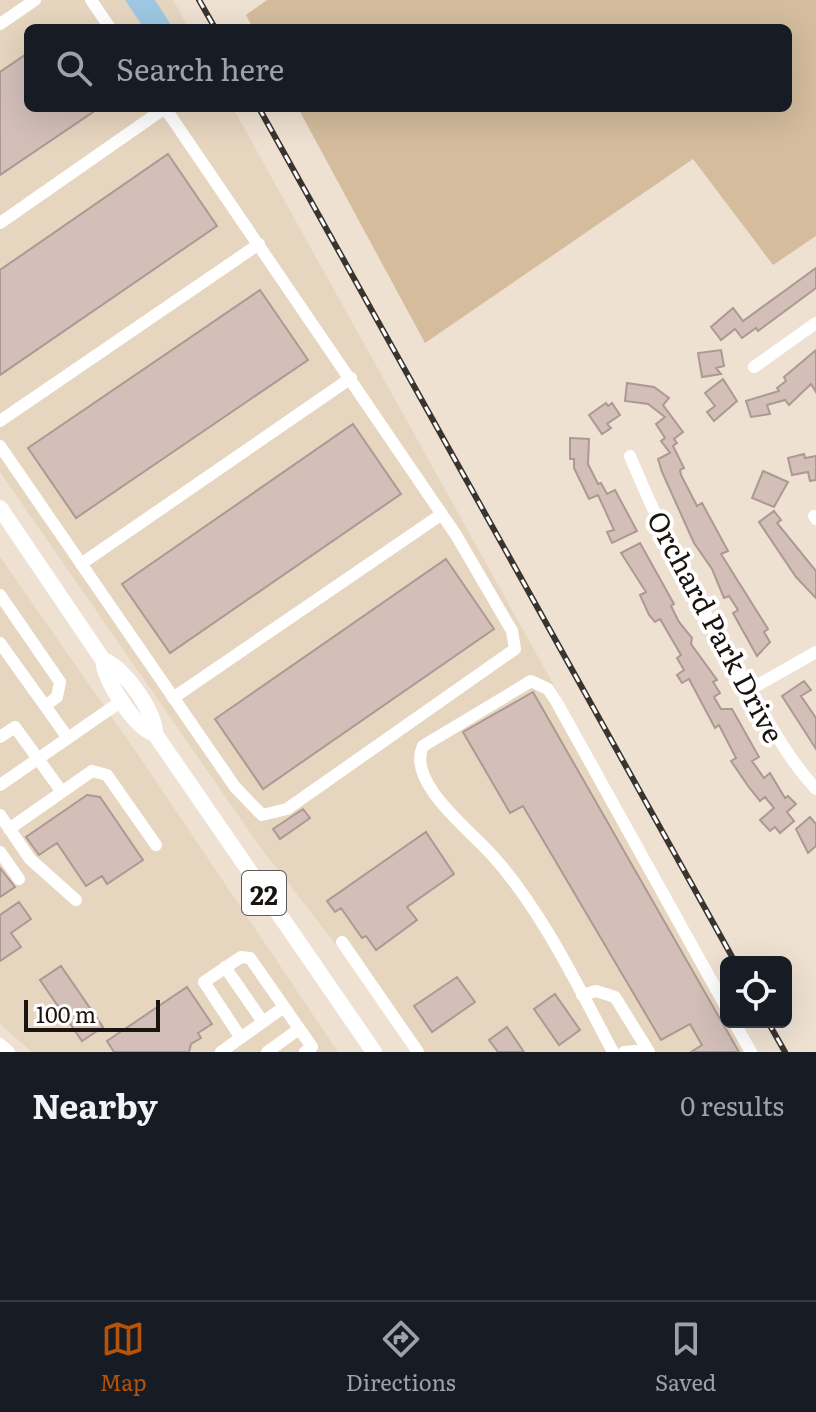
<!DOCTYPE html>
<html lang="en">
<head>
<meta charset="utf-8">
<style>
  :root { --surface:#171b24; --page:#20242c; --text:#f1f3f6; --muted:#9ea1a6; --line:#363941; --accent:#b45309 }
  body { margin:0; font-family:Literata,serif; background:var(--page); color:var(--text) }
  .controls { position:absolute; right:24px; bottom:24px; display:grid; overflow:hidden; border-radius:12px; box-shadow:0 8px 32px #0002 }
  .controls button { width:72px; height:72px; display:grid; place-items:center; padding:0; border:0; border-bottom:2px solid var(--line); background:var(--surface); color:var(--text); font:40px sans-serif }
  .scale { position:absolute; left:24px; bottom:20px; width:136px; box-sizing:border-box; padding-left:8px; border:4px solid #19140f; border-top:0; font-size:22px; line-height:28px; white-space:nowrap; color:#19140f; -webkit-text-stroke:6px #fff; paint-order:stroke }
  .list { margin:0; padding:0; list-style:none }
  h2 { display:flex; justify-content:space-between; align-items:center; height:104px; margin:0; padding:0 32px; font-size:34px }
  h2 small { font-size:26px; font-weight:400; color:var(--muted) }
  .icon { flex:none; width:44px; height:44px; fill:none; stroke:currentColor; stroke-width:2; stroke-linecap:round; stroke-linejoin:round }
  .map { position:relative; flex:none; width:816px; height:1052px; overflow:hidden }
  .search { position:absolute; background:var(--surface); box-shadow:0 8px 32px #0002; left:24px; right:24px; top:24px; height:88px; display:flex; align-items:center; gap:20px; box-sizing:border-box; padding:0 28px; border-radius:12px; color:var(--muted); font-size:30px }
  .sheet { height:248px; background:var(--surface) }
  nav { display:flex; justify-content:space-around; align-items:center; box-sizing:border-box; height:112px; border-top:2px solid var(--line); background:var(--surface); font-size:22px; color:var(--muted) }
  nav a { display:grid; justify-items:center; gap:4px }
  nav .on { color:var(--accent) }
  .map>svg:first-child { display:block }
  .built { fill:#e6d5bf }
  .green { fill:#d4bc9d }
  .water { fill:#9dc7e2 }
  .building { fill:#d3beb8; stroke:#ac9993; stroke-width:2 }
  .lines { fill:none; stroke-linecap:round; stroke-linejoin:round }
  .minor { stroke:#fff; stroke-width:12 }
  .major { stroke:#fff; stroke-width:16 }
  .rail-casing { stroke:#3a342e; stroke-width:6 }
  .rail { stroke:#fff; stroke-width:3; stroke-dasharray:9; stroke-linecap:butt }
  .labels { text-anchor:middle; dominant-baseline:central; stroke-width:8; stroke-linejoin:round; paint-order:stroke }
  .shield { fill:#fff; stroke:#5e5a57; stroke-width:2 }
  .shield-label { font-size:26px; font-weight:bold; fill:#19140f }
  .street-label { font-size:28px; fill:#19140f; stroke:#fff }
</style>
</head>
<body>
<div class="map">
<svg width="816" height="1052" viewBox="0 0 816 1052">
  <rect width="100%" height="100%" fill="#eee1d2"/>
  <path class="built" d="M0 0H173L189 28H28V108H233L726 995V1022H741L757 1052H419L258 844 0 472Z
    M0 557 139 756 338 1052H32L0 1024Z"/>
  <path class="green" d="M267 0H816V236L773 265 693 159 425 343 298 108H788V28H253L246 15Z"/>
  <path class="water" d="M125 0H155L173 28H144Z"/>
  <path class="building" d="M28 53V108H99L0 175V72Z
    M168 154 217 226 0 375V270Z
    M816 268V288L758 331 756 328 742 338 735 329 721 340 711 327 733 308 743 321Z
    M260 290 308 360 76 518 28 448Z
    M721 350 724 366 716 368 721 374 702 377 698 353Z
    M816 350V392L811 384 789 405 785 400 767 405 770 414 751 417 746 401 779 391 777 388 786 381 784 377Z
    M723 379 737 401 714 421 707 412 715 406 705 393Z
    M627 383 654 387 669 398 663 405 683 432 674 439 677 443 673 446 684 468 680 470 681 475 697 506 702 503 728 551 721 554 768 629 764 632 770 642 757 656 733 613 738 610 729 596 724 598 712 569 694 543 662 472 658 459 670 453 661 441 665 438 656 424 665 417 648 404 625 401Z
    M606 403 608 406 612 403 620 415 607 424 611 428 602 434 589 415Z
    M353 424 401 494 170 653 122 584Z
    M570 438 589 439 588 464 598 484 601 483 607 494 615 490 637 531 612 543 607 532 614 530 598 495 589 499 574 468V459H570Z
    M804 454 805 458 816 456V480L810 481 808 472 792 475 788 458Z
    M763 471 788 482 774 507 752 498Z
    M774 511 781 520 777 523 816 571V598L796 577 759 522Z
    M640 543 674 604 671 606 679 622 692 638 691 644 717 680 713 682 720 693 714 697 721 709H732L759 757 752 761 764 778 770 773 785 798 788 796 796 804 787 812 794 821 780 833 775 827 770 831 760 820 774 808 765 797 760 801 748 786 731 761 736 758 719 725 715 728 689 679 682 683 677 675 684 670 677 658 681 655 660 619 655 622 649 615 640 595 646 592 621 553Z
    M446 559 494 629 263 789 215 719Z
    M804 681 811 690 801 696 816 718V749L782 696Z
    M533 692 739 1052H691L702 1045 690 1024 661 1040 523 806 510 813 463 732Z
    M87 795 100 797 143 860 107 884 102 876 86 886 57 843 39 855 26 837Z
    M303 809 310 818 280 839 273 829Z
    M810 817 816 824V846L808 853 796 829Z
    M426 832 454 874 407 907 417 920 376 950 366 936 362 938 341 908 335 912 327 901Z
    M0 868 15 887 0 897Z
    M19 902 31 919 11 933 21 947 0 961V915Z
    M61 966 103 1027 82 1041 40 980Z
    M457 977 475 1002 432 1032 414 1006Z
    M187 987 212 1024 198 1033 201 1038 191 1044 189 1052H114L107 1041Z
    M555 994 580 1030 559 1045 534 1009Z
    M507 1027 524 1052H498L489 1040Z"/>
  <g class="lines">
    <path class="minor" d="M91 0 110 28
      M0 24 35 0
      M0 223 165 108 456 535 512 631 515 649 287 809 262 815 235 787 0 446
      M754 367 816 323
      M0 421 259 244
      M630 456C664 538 705 616 751 692 771 726 789 760 816 789
      M814 516 816 519
      M81 564 351 378
      M0 595 60 682 57 697 45 706
      M0 643 68 738
      M749 690 816 652
      M173 698 442 514
      M0 737 15 727 62 792
      M0 785 123 700
      M0 815 30 859 76 900
      M9 829 92 771 107 775 156 845
      M0 852 19 879
      M342 942 418 1052
      M225 967 263 1022
      M582 995 596 991 615 997 649 1052
      M734 1022 751 1052
      M241 1038 204 982 241 957 250 958 312 1047 305 1052
      M0 1044 9 1052
      M221 1052 284 1007
      M267 1052 299 1029
      M613 1052C579 988 540 907 491 854 470 830 406 782 423 746L531 681 548 689 556 701 726 1007
      M624 1052 647 1050"/>
    <path class="major" d="M0 508 103 660C105 681 134 727 155 734
      M103 660C124 668 155 711 155 734L374 1052"/>
    <g class="rail-casing">
      <path id="rail" d="M199 0 215 28
        M259 108 735 962
        M768 1022 785 1052"/>
    </g>
    <use href="#rail" class="rail"/>
  </g>
  <g class="labels">
    <rect class="shield" x="242" y="871" width="44" height="44" rx="6"/>
    <g class="shield-label">
      <text x="264" y="893">22</text>
    </g>
    <g class="street-label">
      <text transform="translate(717 626) rotate(62)">Orchard Park Drive</text>
    </g>
  </g>
</svg>
<div class="controls">
<button><svg class="icon" aria-label="locate" viewBox="0 0 24 24"><circle cx="12" cy="12" r="6"/><path d="M12 2v4M12 18v4M2 12h4M18 12h4"/></svg></button>
</div>
<div class="scale">100 m</div>
<div class="search"><svg class="icon" aria-label="search" viewBox="0 0 24 24"><circle cx="10" cy="10" r="6"/><path d="M15 15l6 6"/></svg>Search here</div>
</div>
<section class="sheet">
<h2>Nearby<small>0 results</small></h2>
<ul class="list">
</ul>
</section>
<nav>
<a class="on"><svg class="icon" aria-label="map" viewBox="0 0 24 24"><path d="M3 6l6-2 6 2 6-2v14l-6 2-6-2-6 2zM9 4v14M15 6v14"/></svg>Map</a>
<a><svg class="icon" aria-label="directions" viewBox="0 0 24 24"><path d="M12 3l9 9-9 9-9-9zM9 14v-3h6M13 9l2 2-2 2"/></svg>Directions</a>
<a><svg class="icon" aria-label="saved" viewBox="0 0 24 24"><path d="M7 4h10v16l-5-4-5 4z"/></svg>Saved</a>
</nav>
</body>
</html>
